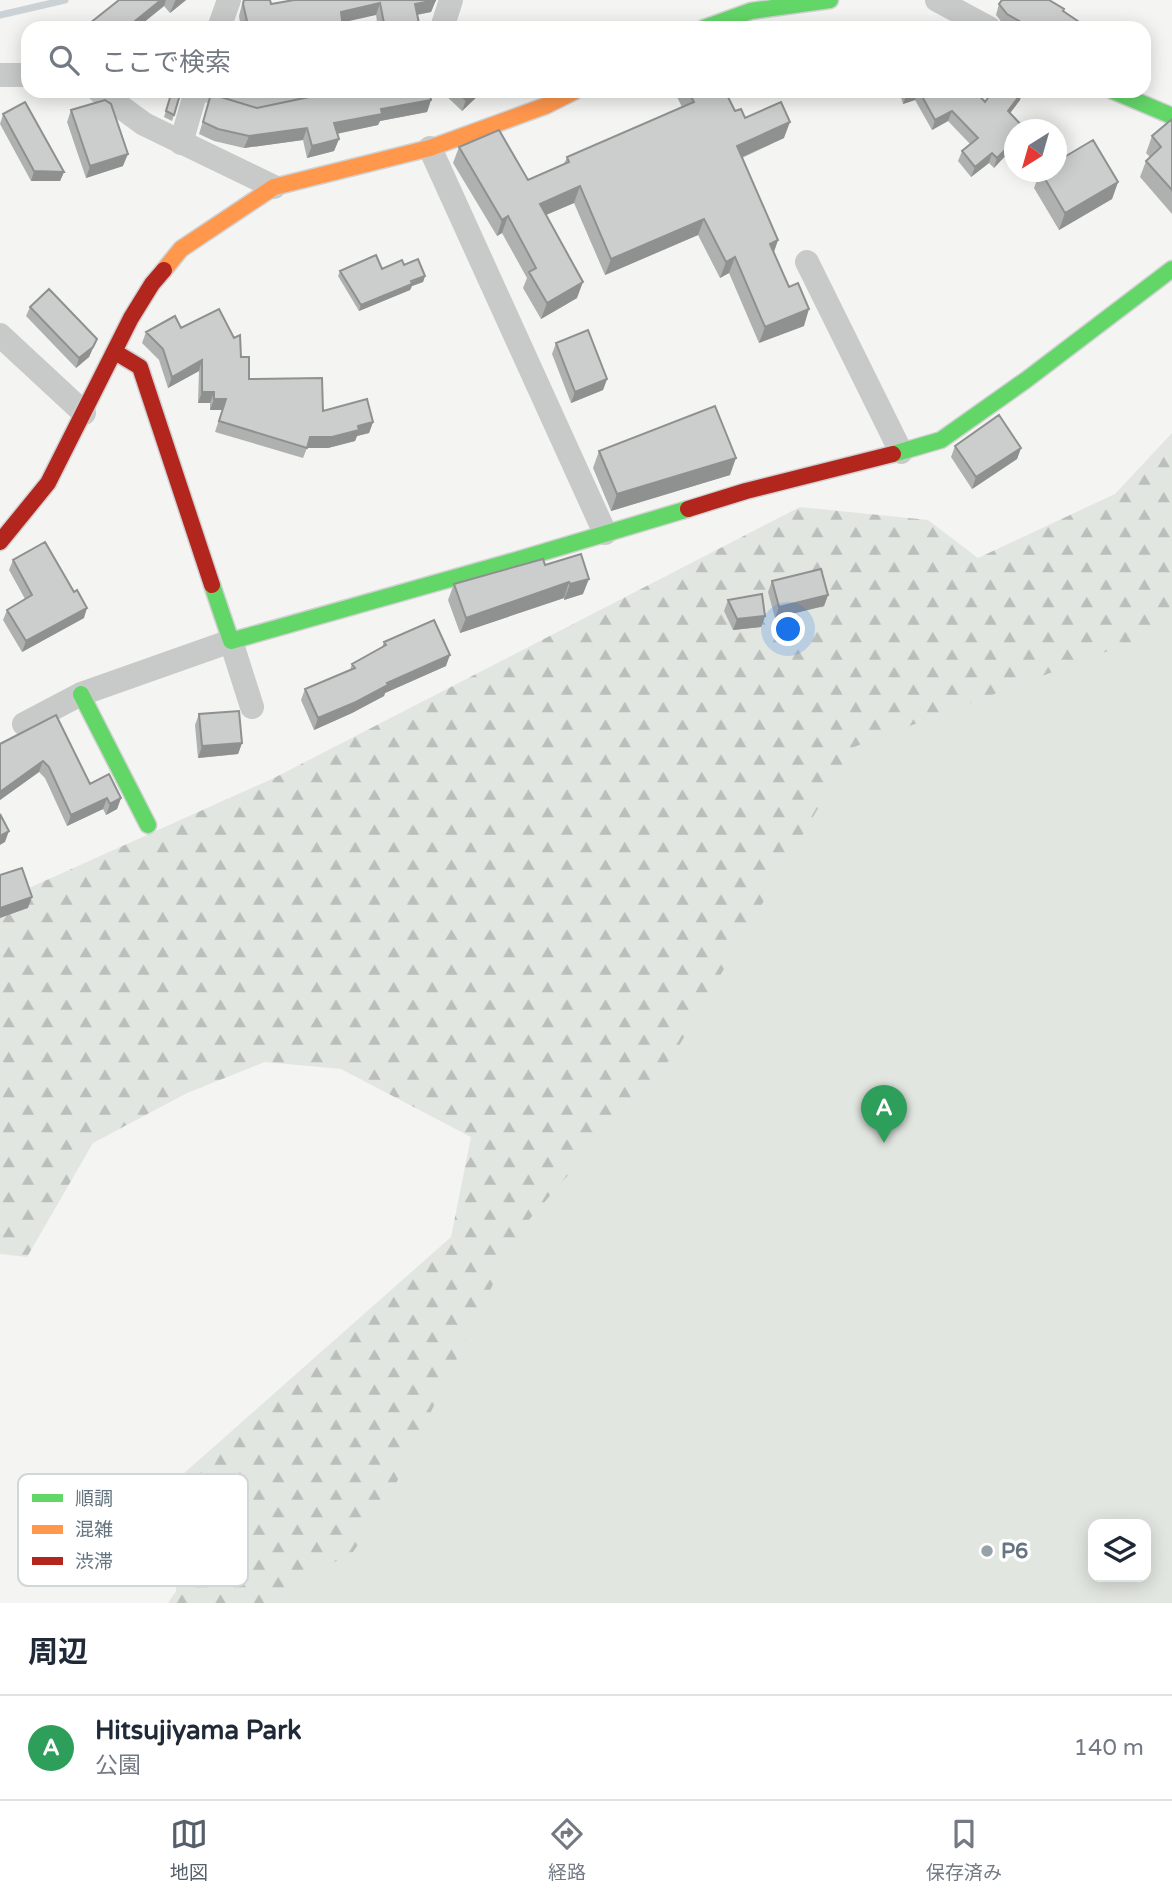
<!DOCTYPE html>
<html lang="ja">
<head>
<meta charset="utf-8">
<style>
  :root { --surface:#fff; --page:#f2f2f3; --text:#1f2937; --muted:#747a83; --line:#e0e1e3; --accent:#555f6a }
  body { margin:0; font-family:"Varela Round","Noto Sans JP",sans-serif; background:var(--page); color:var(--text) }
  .controls { position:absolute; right:21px; bottom:21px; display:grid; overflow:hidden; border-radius:14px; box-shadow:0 4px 18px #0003 }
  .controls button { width:63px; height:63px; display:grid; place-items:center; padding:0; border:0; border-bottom:2px solid var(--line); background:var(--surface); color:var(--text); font:35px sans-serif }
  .compass { position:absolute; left:1004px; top:119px; width:63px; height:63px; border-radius:50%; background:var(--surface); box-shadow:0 4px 18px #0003; rotate:217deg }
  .you { position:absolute; left:789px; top:630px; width:24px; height:24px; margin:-18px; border:5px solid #fff; border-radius:50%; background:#1a73e8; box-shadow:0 0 0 10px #1a73e833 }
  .badge { display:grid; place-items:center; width:46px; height:46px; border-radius:50%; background:var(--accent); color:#fff; font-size:23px; font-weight:700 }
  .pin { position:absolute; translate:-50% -58px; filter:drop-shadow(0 2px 4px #0008) }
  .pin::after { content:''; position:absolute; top:37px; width:24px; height:21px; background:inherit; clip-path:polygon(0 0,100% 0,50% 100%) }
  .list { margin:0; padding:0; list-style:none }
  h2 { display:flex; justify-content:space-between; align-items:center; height:91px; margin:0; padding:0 28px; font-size:30px }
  h2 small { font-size:23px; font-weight:400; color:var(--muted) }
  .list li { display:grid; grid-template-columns:46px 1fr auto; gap:21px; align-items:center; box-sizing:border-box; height:105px; padding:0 28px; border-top:2px solid var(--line) }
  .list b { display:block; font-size:26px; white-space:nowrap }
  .list p { margin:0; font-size:23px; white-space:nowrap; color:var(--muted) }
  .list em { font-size:23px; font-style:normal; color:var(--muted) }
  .icon { flex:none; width:38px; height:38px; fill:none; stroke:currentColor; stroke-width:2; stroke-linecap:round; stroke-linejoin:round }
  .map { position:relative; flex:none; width:1172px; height:1603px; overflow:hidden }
  .search { position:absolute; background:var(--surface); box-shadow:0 4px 18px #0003; left:21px; right:21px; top:21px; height:77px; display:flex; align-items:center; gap:18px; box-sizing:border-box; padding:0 24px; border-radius:21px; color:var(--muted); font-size:26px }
  .sheet { height:196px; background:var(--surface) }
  nav { display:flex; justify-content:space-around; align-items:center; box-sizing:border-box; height:98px; border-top:2px solid var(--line); background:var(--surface); font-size:19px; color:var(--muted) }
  nav a { display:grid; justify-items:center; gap:4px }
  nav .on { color:var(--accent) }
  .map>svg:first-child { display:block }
  .forest { fill:url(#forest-firs) }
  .park { fill:#e2e6e0; fill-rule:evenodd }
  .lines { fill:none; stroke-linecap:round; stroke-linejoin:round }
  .stream { stroke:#cad2d5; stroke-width:7 }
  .fast-casing { stroke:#d0d1d2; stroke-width:19 }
  .slow-casing { stroke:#d0d1d2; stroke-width:19 }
  .jam-casing { stroke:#d0d1d2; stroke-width:19 }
  .street { stroke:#c8caca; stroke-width:24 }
  .fast { stroke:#63d668; stroke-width:16 }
  .slow { stroke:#ff974d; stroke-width:16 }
  .jam { stroke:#b3261e; stroke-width:16 }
  .wall { fill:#afb1b0 }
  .shaded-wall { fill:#8f9090 }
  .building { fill:#cccecd; stroke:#8f9090; stroke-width:2 }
  .poi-dot { fill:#97a1a9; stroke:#fff; stroke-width:2.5 }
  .labels { text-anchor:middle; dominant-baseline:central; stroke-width:7; stroke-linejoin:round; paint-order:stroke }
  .poi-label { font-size:21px; font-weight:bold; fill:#657581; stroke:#fff; text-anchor:start }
  .key { fill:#fff; stroke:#d1d6d9; stroke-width:2 }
  .key-label { font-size:19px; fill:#657581 }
</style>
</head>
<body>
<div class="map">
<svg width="1172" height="1603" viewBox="0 0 1172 1603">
  <defs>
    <pattern id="forest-firs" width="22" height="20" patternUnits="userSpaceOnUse" patternTransform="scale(1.75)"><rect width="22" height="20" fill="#e2e6e0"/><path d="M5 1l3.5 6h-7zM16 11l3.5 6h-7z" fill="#bbbfbb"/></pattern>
  </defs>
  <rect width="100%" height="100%" fill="#f4f4f2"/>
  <path class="forest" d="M1172 433V1603L1146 1577V1524L419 1504 314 1603H168L176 1591 182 1475 451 1237 471 1137 341 1069 265 1062 187 1093 93 1143 27 1257 0 1254V901L274 778 800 507 928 520 978 558 1115 494Z"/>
  <path class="park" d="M1172 627V1603H285L301 1580 353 1552 385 1506 519 1231 673 1056 854 747ZM1093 1524H1146V1577H1093Z"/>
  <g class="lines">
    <path class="stream" d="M0 15 65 0"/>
    <g class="fast-casing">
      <path id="fast" d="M704 28 751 11 830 0
        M1113 91 1172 116
        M893 454 941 440 1026 380 1172 269
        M212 585 231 641 510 562 688 509
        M81 694 148 825"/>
    </g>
    <g class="slow-casing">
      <path id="slow" d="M164 270 181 249 274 187 430 148 545 106 575 91"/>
    </g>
    <g class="jam-casing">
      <path id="jam" d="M115 352 140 367 212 585
        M688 509 746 491 893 454
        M0 542 48 483 131 318 152 284 164 270"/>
    </g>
    <path class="street" d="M937 0 989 28
      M219 28 229 0
      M442 28 451 0
      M0 75H28
      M99 91 144 124 274 187
      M209 91 250 105 320 91
      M181 143 196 91
      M430 148 605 533
      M807 262 901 452
      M0 335 84 413
      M24 724 81 694 231 641 252 707"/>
    <use href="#fast" class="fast"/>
    <use href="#slow" class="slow"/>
    <use href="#jam" class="jam"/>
  </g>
  <path class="wall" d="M119 0H186L170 13 164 6 140 25 143 28H85Z
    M243 0H270L271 4 436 0 431 12 417 15 420 28H378L376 15 240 23 239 16Z
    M999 4 1063 11 1088 28H1009L1003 24 996 15Z
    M124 91H139L133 98Z
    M172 91 174 115 172 121 164 117Z
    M441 91H483L462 111Z
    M674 91H725L735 111 745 118 784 138 742 158 778 240 774 252 804 326 759 343 729 273 720 278 698 235 605 275 574 203 546 215 577 298 541 319 523 288 527 278 502 233 497 236 453 163 459 147 528 180 564 164 567 157 682 107Z
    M899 91H956L957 96 985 102 1020 100 1010 113 1026 130 994 168 989 163 971 177 958 161 962 151 970 144 948 121 932 130 915 100 903 104Z
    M328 93 431 100 427 112 380 121 378 125 337 134 339 139 334 151 307 158 303 140 244 148 214 141 199 134 211 94 257 108Z
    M71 110 123 166 86 178 67 122Z
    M3 114 64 172 60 181H31L0 124Z
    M1172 119V214L1140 177 1146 161 1150 157 1146 153 1152 136Z
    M1040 172 1118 182 1112 199 1059 230 1034 188Z
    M404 265 425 276 423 282 412 286 410 290 359 311 338 276 340 271 382 269Z
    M30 307 97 339 89 357 76 368 26 316Z
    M181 328 241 357 249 379 323 411 373 422 369 433 357 436 355 441 328 448H307L303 458 215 432 222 410H210V403H198L199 371 168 388 159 360 142 343 146 332Z
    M556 343 607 379 603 390 571 403 552 354Z
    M955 446 1021 448 1017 459 972 489 951 457Z
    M599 451 730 475 611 511 593 468Z
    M581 554 583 594 564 600V598L460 633 448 600 454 584 545 565Z
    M13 560 84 618 22 652 3 620 7 610 25 599 9 570Z
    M772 581 828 595 824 606 775 618 768 592Z
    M728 600 765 616 761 627 733 630 724 611Z
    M384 642 446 666 385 693 384 696 352 713 314 730 301 700 305 689 350 670 352 664 382 647Z
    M199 714 242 743 238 754 198 758 195 725Z
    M56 715 90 784 121 798 117 809 106 815 103 809 67 826 45 778 39 772 0 800V744Z"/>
  <path class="shaded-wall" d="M161 0H166L164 6 137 28 135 21Z
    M176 0H186L170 13 175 1Z
    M436 0 431 12 410 16 415 4Z
    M380 3 376 15 336 24 341 12Z
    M475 91H483L462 111 466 100Z
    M916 91H919L915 100 903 104 907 94Z
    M1023 91 1020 100 1004 121 1008 111Z
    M431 100 427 112 380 121 378 125 330 135 334 123 381 109Z
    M952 111 948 121 932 130 935 120Z
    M790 122 784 138 731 162 737 146Z
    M307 128 303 140 244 148 249 136Z
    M339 139 334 151 307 158 312 146Z
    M1014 141V147L994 168 997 158Z
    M992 153 989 163 971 177 975 167Z
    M128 154 123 166 86 178 90 166Z
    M34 171 64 172 60 181H31Z
    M1118 182 1112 199 1059 230 1065 213Z
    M580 186 574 203 534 220 540 204Z
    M508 216 502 233 497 236 502 220Z
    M704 219 698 235 605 275 611 259Z
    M778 240 772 257 770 244Z
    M735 257 729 273 720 278 726 262Z
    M425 276 423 282 412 286 410 290 359 311 361 305Z
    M583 282 577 298 541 319 547 303Z
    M809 309 804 326 759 343 765 327Z
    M97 339 89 357 76 368 79 358Z
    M202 360 199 371 168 388 172 377Z
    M607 379 603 390 571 403 575 392Z
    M202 392H214L210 403H198Z
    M214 399H226L222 410H210Z
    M373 422 369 433 357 436 355 441 328 448H306L310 437Z
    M1021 448 1017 459 972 489 976 477Z
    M736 458 730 475 611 511 617 494Z
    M589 579 583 594 564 600 570 584Z
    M569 582 564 598 460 633 466 618Z
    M828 595 824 606 775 618 779 607Z
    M87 608 84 618 22 652 26 641Z
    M765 616 761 627 733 630 737 619Z
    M450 655 446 666 385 693 384 696 352 713 314 730 318 718 387 683Z
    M242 743 238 754 198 758 202 746Z
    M43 761 39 772 0 800V792Z
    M107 798 103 809 67 826 71 815Z
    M121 798 117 809 106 815 110 804Z
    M9 831 5 842 0 845V836Z
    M32 897 28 908 0 918V908Z"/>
  <path class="building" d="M119 0H161L135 21 143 28H86L85 27Z
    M244 0H270L271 4 294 0H436L415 4 420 28H385L380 3 341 12 343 28H231L236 24 247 21 243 4Z
    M1002 0H1049L1064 9 1063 11 1088 28H1031L1007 14 999 4Z
    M172 91H181L174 115 166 111Z
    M331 91H429L431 100 381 109 382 114 334 123 339 139 312 146 307 128 249 136 218 129 203 122 211 94 257 108 328 93Z
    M457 91H475L466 100Z
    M688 91H725L735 111 741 109 745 118 781 102 790 122 737 146 778 240 770 244 789 287 798 283 809 309 765 327 735 257 726 262 704 219 611 259 580 186 540 204 583 282 547 303 529 272 536 268 508 216 502 220 459 147 499 130 528 180 569 162 567 157 694 102Z
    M906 91H916L907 94Z
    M919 91H956L957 96 963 91H975L985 102 993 91H1023L1008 111 1026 130H1014V141L997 158 992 153 975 167 962 151 978 138 952 111 935 120Z
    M105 100 111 104 128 154 90 166 71 110Z
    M25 102 64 172 34 171 3 114Z
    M1172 119V190L1146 161 1161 147 1152 136Z
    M1093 140 1118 182 1065 213 1041 172H1056V162Z
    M376 255 382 269 402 260 404 265 418 259 425 276 411 281 412 284 361 305 340 271Z
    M49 289 97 339 93 347 79 358 30 307Z
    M219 309 234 338 240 335 241 357H249V379L322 378 323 411 367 399 373 422 358 426 359 430 332 437H310L307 448 219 421 226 399H214V392H202V360L172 377 163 349 146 332 175 316 181 328Z
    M588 330 607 379 575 392 556 343Z
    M715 406 736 458 617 494 599 451Z
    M999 415 1021 448 976 477 955 446Z
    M45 542 74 592 77 590 87 608 26 641 7 610 32 595 13 560Z
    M581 554 589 579 570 584 569 582 466 618 454 584 543 559 545 565Z
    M821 569 828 595 779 607 772 581Z
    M762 594 765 616 737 619 728 600Z
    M434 620 450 655 387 683 388 685 356 702 318 718 305 689 355 668 352 664 386 645 384 642Z
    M239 711 242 743 202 746 199 714Z
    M56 715 90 784 109 774 121 798 110 804 107 798 71 815 49 767 43 761 0 792V744Z
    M0 814 9 831 0 836Z
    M22 868 32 897 0 908V875Z"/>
  <circle class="poi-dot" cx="987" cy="1551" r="7"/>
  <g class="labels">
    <g class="poi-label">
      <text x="1001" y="1551">P6</text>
    </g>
  </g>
  <rect x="18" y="1474" width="230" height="112" rx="10" class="key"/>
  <rect x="32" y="1494" width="31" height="8" fill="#63d668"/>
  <rect x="32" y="1525" width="31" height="9" fill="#ff974d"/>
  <rect x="32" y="1557" width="31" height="8" fill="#b3261e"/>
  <g class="key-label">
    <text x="75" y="1505">順調</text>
    <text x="75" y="1536">混雑</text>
    <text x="75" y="1568">渋滞</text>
  </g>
</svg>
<div class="controls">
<button><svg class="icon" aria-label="layers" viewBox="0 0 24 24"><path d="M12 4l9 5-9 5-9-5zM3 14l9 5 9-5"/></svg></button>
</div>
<svg class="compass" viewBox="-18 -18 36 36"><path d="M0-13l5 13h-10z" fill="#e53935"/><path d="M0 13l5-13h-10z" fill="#747a83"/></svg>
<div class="you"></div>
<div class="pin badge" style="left:884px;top:1143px;background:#2e9e5b">A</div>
<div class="search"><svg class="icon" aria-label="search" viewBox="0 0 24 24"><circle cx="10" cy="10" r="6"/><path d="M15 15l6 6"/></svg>ここで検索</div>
</div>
<section class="sheet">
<h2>周辺<small></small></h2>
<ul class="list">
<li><span class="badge" style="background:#2e9e5b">A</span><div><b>Hitsujiyama Park</b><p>公園</p></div><em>140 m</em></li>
</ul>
</section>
<nav>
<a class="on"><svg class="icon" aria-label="map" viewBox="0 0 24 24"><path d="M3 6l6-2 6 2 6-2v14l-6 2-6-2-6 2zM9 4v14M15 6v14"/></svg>地図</a>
<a><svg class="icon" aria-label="directions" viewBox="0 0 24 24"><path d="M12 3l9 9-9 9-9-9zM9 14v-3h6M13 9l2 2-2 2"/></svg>経路</a>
<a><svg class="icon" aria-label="saved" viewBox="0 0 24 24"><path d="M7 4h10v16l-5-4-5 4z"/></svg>保存済み</a>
</nav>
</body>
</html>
